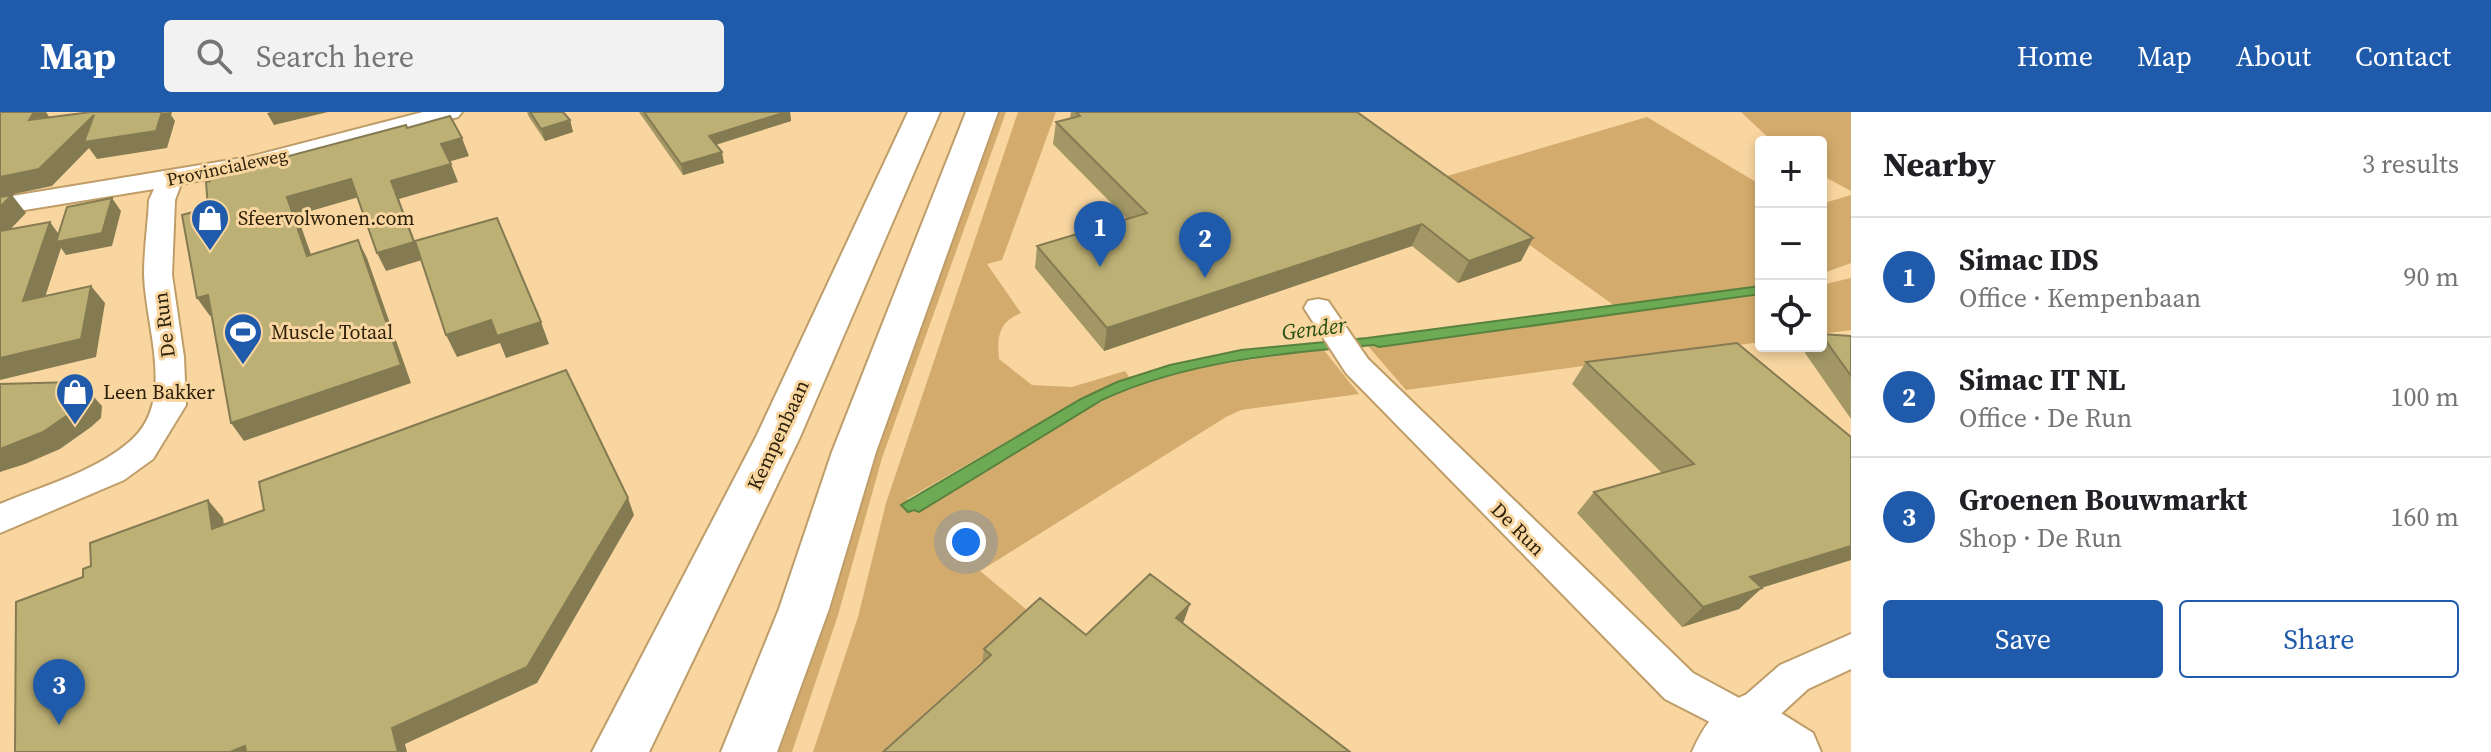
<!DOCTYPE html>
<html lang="en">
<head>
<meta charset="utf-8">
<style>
  :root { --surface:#fff; --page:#f2f2f2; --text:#202124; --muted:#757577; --line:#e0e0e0; --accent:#1f5aab }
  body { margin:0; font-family:"Source Serif 4",serif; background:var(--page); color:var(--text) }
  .controls { position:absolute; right:24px; top:24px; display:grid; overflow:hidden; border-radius:8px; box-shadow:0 4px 12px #0003 }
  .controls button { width:72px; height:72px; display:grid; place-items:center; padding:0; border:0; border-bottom:2px solid var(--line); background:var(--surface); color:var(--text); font:40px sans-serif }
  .you { position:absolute; left:966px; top:430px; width:28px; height:28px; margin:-20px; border:6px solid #fff; border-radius:50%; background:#1a73e8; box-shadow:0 0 0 12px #1a73e833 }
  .badge { display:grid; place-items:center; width:52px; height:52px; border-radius:50%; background:var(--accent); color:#fff; font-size:26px; font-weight:700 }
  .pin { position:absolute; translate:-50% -66px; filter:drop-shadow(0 2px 4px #0008) }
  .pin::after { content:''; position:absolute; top:42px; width:28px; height:24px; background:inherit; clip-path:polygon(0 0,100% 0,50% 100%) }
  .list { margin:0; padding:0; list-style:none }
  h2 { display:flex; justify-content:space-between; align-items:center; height:104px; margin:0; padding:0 32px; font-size:34px }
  h2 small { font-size:26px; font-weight:400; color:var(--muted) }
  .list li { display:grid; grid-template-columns:52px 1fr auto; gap:24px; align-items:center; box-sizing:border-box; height:120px; padding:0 32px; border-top:2px solid var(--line) }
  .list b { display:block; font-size:30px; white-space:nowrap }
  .list p { margin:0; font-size:26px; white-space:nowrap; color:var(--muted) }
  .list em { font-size:26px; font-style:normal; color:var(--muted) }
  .actions { display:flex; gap:16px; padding:24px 32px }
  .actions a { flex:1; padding:18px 0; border:2px solid var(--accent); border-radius:8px; text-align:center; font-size:28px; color:var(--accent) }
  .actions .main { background:var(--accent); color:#fff }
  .icon { flex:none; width:44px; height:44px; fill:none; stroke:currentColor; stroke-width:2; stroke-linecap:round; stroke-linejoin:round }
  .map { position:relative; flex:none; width:1851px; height:640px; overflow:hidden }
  header { display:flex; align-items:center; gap:48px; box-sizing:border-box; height:112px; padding:0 40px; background:var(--accent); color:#fff }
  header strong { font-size:38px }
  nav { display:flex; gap:44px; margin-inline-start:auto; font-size:28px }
  .search { width:560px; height:72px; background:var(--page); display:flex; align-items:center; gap:20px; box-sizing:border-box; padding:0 28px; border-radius:8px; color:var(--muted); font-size:30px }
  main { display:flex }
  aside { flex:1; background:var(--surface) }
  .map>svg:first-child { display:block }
  .green { fill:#d3ab6d }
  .water { fill:#6cab54; stroke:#59823e; stroke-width:2 }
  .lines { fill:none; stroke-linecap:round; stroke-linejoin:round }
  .street-casing { stroke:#bf9d69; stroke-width:4 }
  .secondary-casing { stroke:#bf9d69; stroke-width:4 }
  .street { fill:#fff; fill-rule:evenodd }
  .secondary { fill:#fff; fill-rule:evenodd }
  .wall { fill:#a29765 }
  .shaded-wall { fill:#847b52 }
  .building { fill:#bcb075; stroke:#847b52; stroke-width:2 }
  .labels { text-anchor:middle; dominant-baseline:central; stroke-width:6; stroke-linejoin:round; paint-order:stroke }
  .far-street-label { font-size:18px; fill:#2e210b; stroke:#f9d6a0 }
  .poi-label { font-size:20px; fill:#2e210b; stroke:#f9d6a0; text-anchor:start }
  .street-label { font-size:20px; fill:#2e210b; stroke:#f9d6a0 }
  .water-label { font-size:22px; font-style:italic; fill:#254e12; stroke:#f9d6a0 }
</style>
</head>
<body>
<header>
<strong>Map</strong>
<div class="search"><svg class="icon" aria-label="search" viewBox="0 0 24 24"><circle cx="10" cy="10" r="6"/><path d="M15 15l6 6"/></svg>Search here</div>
<nav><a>Home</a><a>Map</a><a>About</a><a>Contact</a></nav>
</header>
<main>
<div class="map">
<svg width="1851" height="640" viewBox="0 0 1851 640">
  <rect width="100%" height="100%" fill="#f9d6a0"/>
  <path class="green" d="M994 0H1006L882 346 838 503 792 640H774L872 343Z
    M1018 0H1056L1002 148 987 152 1021 201C999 210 997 224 999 247L1032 273 1072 275 1125 259 1130 266 1081 287 907 387 919 400 1077 302 1134 273 1188 257 1323 237 1359 282 1241 298 1226 305 980 459 1033 503 882 640H813L858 505 886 391Z
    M1741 0H1851V79L1821 63V30H1773Z
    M1647 5 1761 73V174L1615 194 1437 67Z
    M1851 83V151L1821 162V92Z
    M1851 166V218L1821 222V173Z
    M1761 182V230L1406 278 1368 234 1380 235Z"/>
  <path class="water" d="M1761 174V182L1379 235 1374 233C1282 241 1186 249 1102 288L919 400 914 398 908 400 901 393 1081 287 1117 270 1170 253 1241 238 1367 226Z"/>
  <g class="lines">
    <g class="street-casing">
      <path id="street" d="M423 0H462L458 5 250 59 181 72 175 88 172 163 184 245 186 293 153 347 124 368 0 421V392C42 374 92 361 128 331 178 291 145 216 144 162 144 137 148 112 149 88L154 77 0 102V86L249 45Z
        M1318 187 1328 189 1368 247 1693 561 1741 587 1780 553 1851 522V557L1808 577 1759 622 1745 628 1665 587 1346 261 1304 196 1308 189Z"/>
    </g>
    <g class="secondary-casing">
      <path id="secondary" d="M908 0H940L800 325 649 640H592L756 325Z
        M966 0H998L876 340 829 497 777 640H721L779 497 832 340Z
        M1745 583 1765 591 1813 621 1821 640H1692C1704 613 1717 594 1745 583Z"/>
    </g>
    <use href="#street" class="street"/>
    <use href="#secondary" class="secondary"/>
  </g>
  <path class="wall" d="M527 0H563L570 8 573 20 545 29 529 5Z
    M639 0H790L791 9 716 33 724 51 683 63Z
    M1071 0H1357L1533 126 1521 149 1458 171 1412 134 1104 239 1035 156 1037 134 1127 107 1053 32 1056 10 1070 7Z
    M1821 222 1851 224V307L1805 241 1811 234H1821Z
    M1586 250 1851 325V448L1761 476 1739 497 1682 515 1577 401 1594 380 1662 361 1572 272Z
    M1184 509 1182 511 982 551 984 537Z"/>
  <path class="shaded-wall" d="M34 0H46L51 8H29Z
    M172 0 171 3 175 9 167 36 97 47 89 36 52 74 0 85V65L94 3Z
    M271 0H328L274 13 267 1Z
    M786 0H790L791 9 711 34 709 24Z
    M570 8 573 20 545 29 541 17Z
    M462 26 469 44 448 50 441 32Z
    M722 40 724 51 683 63 681 52Z
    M451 52 458 70 399 87 422 148 386 159 377 141 391 69Z
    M351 67 359 85 297 103 318 162 307 144 287 85Z
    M12 83 26 101 0 128V95Z
    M112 86 121 99 112 134 66 143 61 136 38 207 23 189 50 110 63 128Z
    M1422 112 1412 134 1104 239 1107 216Z
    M1533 126 1521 149 1458 171 1469 149Z
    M358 128 367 146 411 271 244 329 231 311Z
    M91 174 105 191 96 245 0 268V246Z
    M208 183 220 201 210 204 197 186Z
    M491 208 541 210 549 232 506 246 500 231 457 245 446 223Z
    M86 276 102 294 101 306 91 315 60 337 25 352 0 360V337Z
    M628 386 634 403 537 571 405 632 407 640H398L392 616Z
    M208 388 223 406 227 435 212 417Z
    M1851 434V448L1728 486 1750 465Z
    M1762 476 1739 497 1682 515 1703 495Z
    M1190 492 1184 509 1170 523 1176 506Z
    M245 634 252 640H230Z"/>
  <path class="building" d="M0 0H34L29 8 91 0H162L156 19 84 30 94 3 39 57 0 65Z
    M530 0H563L570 8 541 17Z
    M644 0H786L709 24 722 40 681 52Z
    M1076 0H1357L1533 126 1469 149 1422 112 1107 216 1037 134 1147 101 1056 10 1080 4Z
    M450 4 462 26 441 32 451 52 391 69 414 130 377 141 351 67 287 85 307 144 358 128 401 253 231 311 208 183 197 186 182 103 208 96 206 70 210 69V65L406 13 407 16Z
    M12 83 0 95V85Z
    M112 86 102 121 56 130 67 95Z
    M497 106 541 210 497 224 491 208 446 223 415 129Z
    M50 110 23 189 91 174 81 227 0 246V119Z
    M1821 222 1851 224V264Z
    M1737 231 1851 325V434L1750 465 1762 476 1703 495 1594 380 1694 352 1586 250Z
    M566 258 628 386 527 555 392 616 398 640H246L245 634 230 640H15L16 490 83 465V457L91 454 90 431 208 388 212 417 264 398 259 370Z
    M76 270 86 276 85 288 75 298 43 320 0 337V272Z
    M1150 462 1190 492 1176 506 1350 640H883L991 543 984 537 1040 486 1086 523Z"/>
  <defs>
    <g id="shop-pin" transform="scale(2)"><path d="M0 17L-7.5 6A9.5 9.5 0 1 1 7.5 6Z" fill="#1f5aab" stroke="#f9d6a0"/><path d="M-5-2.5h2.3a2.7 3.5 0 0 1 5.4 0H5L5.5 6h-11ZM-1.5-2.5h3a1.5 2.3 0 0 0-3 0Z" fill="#fff"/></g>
    <g id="stadium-pin" transform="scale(2)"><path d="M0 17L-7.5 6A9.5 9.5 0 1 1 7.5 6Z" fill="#1f5aab" stroke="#f9d6a0"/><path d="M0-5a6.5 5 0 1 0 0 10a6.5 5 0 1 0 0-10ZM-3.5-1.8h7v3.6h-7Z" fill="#fff"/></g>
  </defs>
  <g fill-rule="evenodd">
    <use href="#shop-pin" x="210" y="106"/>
    <use href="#stadium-pin" x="243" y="220"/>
    <use href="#shop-pin" x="75" y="280"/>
  </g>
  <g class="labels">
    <g class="far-street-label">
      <text transform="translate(227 55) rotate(-12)">Provincialeweg</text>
    </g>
    <g class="poi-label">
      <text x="238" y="106">Sfeervolwonen.com</text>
      <text x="271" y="220">Muscle Totaal</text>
      <text x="103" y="280">Leen Bakker</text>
    </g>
    <g class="street-label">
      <text transform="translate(164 213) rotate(-97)">De Run</text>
      <text transform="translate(778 323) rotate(-65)">Kempenbaan</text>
      <text transform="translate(1518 417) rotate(45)">De Run</text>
    </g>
    <g class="water-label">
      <text transform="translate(1314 216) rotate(-7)">Gender</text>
    </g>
  </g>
</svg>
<div class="controls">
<button>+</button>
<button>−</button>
<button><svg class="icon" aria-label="locate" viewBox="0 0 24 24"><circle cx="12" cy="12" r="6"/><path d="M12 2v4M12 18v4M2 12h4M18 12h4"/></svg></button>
</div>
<div class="you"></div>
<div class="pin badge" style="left:1100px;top:155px">1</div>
<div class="pin badge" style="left:1205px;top:166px">2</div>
<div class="pin badge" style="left:59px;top:613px">3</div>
</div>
<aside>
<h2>Nearby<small>3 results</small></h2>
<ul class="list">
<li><span class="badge">1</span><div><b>Simac IDS</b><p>Office · Kempenbaan</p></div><em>90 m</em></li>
<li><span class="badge">2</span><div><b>Simac IT NL</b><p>Office · De Run</p></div><em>100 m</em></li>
<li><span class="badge">3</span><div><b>Groenen Bouwmarkt</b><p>Shop · De Run</p></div><em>160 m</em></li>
</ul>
<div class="actions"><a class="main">Save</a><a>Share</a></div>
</aside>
</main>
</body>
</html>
